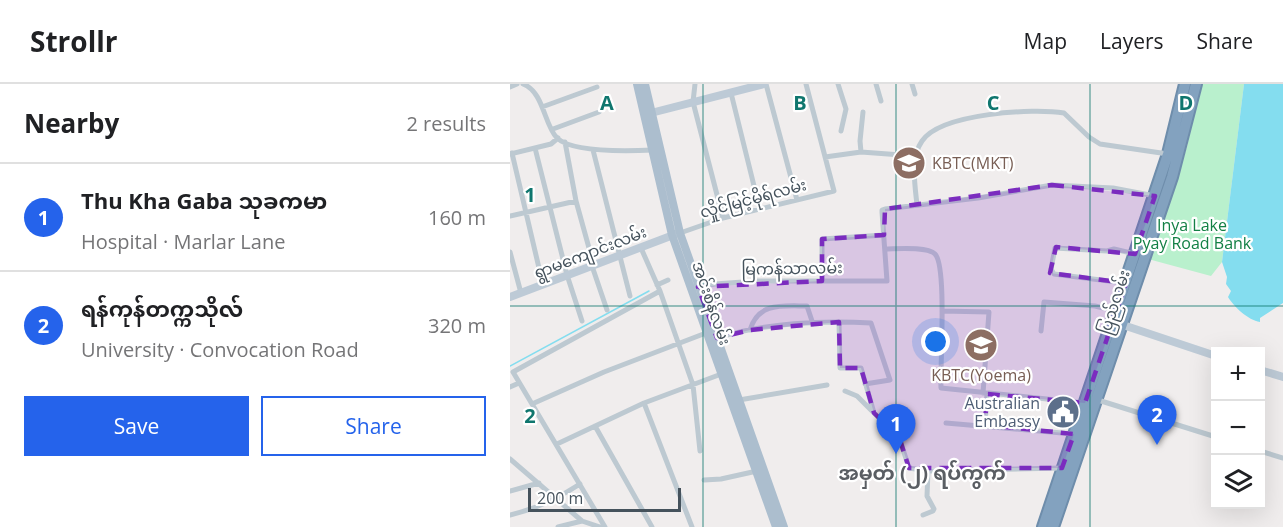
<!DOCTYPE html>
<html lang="en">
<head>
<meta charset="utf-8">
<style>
  :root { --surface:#fff; --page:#f6f6f6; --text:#202124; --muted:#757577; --line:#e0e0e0; --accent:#2563eb }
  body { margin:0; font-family:"Open Sans","Noto Sans Myanmar",sans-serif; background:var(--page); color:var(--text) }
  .controls { position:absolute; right:18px; bottom:18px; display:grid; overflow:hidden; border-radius:0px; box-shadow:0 6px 24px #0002 }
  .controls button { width:54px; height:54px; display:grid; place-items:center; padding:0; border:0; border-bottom:2px solid var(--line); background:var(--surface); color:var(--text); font:30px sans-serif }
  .scale { position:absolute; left:18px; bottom:15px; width:153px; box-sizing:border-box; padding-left:6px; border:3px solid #45525c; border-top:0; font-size:16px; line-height:21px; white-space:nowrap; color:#45525c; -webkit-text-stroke:4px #fff; paint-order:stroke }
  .you { position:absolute; left:426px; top:258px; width:21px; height:21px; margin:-15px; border:4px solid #fff; border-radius:50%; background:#1a73e8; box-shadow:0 0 0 9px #1a73e833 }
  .badge { display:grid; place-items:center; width:39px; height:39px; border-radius:50%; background:var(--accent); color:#fff; font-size:20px; font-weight:700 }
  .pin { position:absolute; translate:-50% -50px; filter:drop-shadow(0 2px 3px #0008) }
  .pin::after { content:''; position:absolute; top:32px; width:21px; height:18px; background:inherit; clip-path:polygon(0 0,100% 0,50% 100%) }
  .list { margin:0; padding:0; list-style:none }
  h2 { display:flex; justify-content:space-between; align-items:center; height:78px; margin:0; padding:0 24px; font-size:26px }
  h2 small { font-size:20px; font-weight:400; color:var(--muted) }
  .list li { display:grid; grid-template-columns:39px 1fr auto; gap:18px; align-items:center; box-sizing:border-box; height:108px; padding:0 24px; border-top:2px solid var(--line) }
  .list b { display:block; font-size:22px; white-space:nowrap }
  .list p { margin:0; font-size:20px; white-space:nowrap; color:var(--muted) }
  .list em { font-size:20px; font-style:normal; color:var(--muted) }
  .actions { display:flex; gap:12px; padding:18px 24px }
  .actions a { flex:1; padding:14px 0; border:2px solid var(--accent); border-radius:0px; text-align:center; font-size:21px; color:var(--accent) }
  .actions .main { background:var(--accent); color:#fff }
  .icon { flex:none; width:33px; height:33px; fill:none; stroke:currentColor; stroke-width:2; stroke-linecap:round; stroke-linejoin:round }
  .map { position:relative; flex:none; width:773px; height:443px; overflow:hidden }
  header { display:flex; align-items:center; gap:36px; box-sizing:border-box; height:84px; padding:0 30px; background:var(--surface); border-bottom:2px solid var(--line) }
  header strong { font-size:28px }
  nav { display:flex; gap:33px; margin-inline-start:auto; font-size:21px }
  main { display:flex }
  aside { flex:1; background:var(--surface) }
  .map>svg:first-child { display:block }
  .green { fill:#b9f0cd }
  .water { fill:#84ddef }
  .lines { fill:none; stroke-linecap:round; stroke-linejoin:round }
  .stream { stroke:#84ddef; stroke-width:1.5 }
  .highway-casing { stroke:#6e8dab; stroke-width:14 }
  .street { stroke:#bdc9d1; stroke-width:5 }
  .secondary { stroke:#bdcad6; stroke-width:8 }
  .primary { stroke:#acbece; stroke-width:8 }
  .highway { stroke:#83a2bf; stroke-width:10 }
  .marked { fill:#7b2cbf; fill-opacity:0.2; stroke:#7b2cbf; stroke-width:4.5; stroke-dasharray:12 8; stroke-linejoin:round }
  .grid { fill:none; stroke:#0f766e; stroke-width:1.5; stroke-opacity:0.55 }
  .labels { text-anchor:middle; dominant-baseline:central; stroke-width:4.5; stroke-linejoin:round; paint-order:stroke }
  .education-label { font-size:16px; fill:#785e54; stroke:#fff; text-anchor:start }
  .street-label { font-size:16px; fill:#45525c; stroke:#fff }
  .park-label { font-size:16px; fill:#138045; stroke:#fff }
  .service-label { font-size:16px; fill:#4e5e75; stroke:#fff; text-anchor:end }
  .quarter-label { font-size:20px; font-weight:bold; fill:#5a5e63; stroke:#fff }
  .grid-label { font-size:20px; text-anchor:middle; font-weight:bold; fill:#0f766e; stroke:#fff; stroke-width:4.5; stroke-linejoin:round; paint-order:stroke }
</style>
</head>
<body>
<header>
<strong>Strollr</strong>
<nav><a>Map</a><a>Layers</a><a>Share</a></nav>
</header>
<main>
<aside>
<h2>Nearby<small>2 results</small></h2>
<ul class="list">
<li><span class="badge">1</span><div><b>Thu Kha Gaba သုခကမာ</b><p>Hospital · Marlar Lane</p></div><em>160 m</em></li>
<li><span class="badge">2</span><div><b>ရန်ကုန်တက္ကသိုလ်</b><p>University · Convocation Road</p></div><em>320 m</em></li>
</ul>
<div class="actions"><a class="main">Save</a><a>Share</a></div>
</aside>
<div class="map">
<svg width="773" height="443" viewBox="0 0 773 443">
  <rect width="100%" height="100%" fill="#f0eded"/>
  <path class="green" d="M690 0H734L712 178 701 192 638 175 677 63Z"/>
  <path class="water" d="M734 0H773V219L750 234V238C738 236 724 223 718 213L721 207 716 200 717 193 712 178Z"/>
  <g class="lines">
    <path class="stream" d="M0 282 139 207"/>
    <g class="highway-casing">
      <path id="highway" d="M533 443 658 70 675 0
        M543 443 662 93 686 0"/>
    </g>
    <path class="street" d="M13 0C34 8 34 41 47 54 63 69 121 67 143 66
      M185 0 183 18 213 134
      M256 0 287 116
      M328 0 336 25 331 47
      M366 0 371 17
      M402 0 405 10
      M0 3 7 0
      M221 9 250 126
      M32 23 87 3
      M43 45 89 28
      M55 58 66 117 84 182
      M25 64 57 191 72 237
      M83 66 120 212
      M351 68 350 57 353 28
      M2 69 33 201
      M0 70 41 60 48 54
      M315 73 351 68 405 72
      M407 121C405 101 400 74 412 57 431 29 524 24 554 29L579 53 590 60 658 70
      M0 132 66 117
      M170 149 213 134 324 107 296 0
      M131 164 150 207 183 301 190 367
      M375 165C386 165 417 162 425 170 437 182 430 281 431 304L575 319
      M0 168 11 209
      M82 182 97 226
      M312 197V155L374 151
      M614 199 544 190 541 185 545 164 597 167 604 165 625 170
      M147 201 158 196
      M189 203 205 200 247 197H377L372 128V126L375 125 468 114 542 101 603 104 645 112
      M432 227 479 228 473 309
      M329 238 330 284H351L364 329 389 353 399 384 418 387 552 384
      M240 246C248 218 273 222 297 222L303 240
      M531 247 534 218 585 222 606 227
      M207 254C254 239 313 236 361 239L380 296 355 300
      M0 303 9 299
      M335 307 347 312 363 328
      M229 316 317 301
      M588 316 706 353
      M134 319 182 443
      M22 320 94 288 196 249
      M436 339 564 350
      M475 341 477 310
      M85 342 142 443
      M47 360 134 319 214 289
      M750 367 773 374
      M0 375 72 437 90 443
      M194 396 211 395 247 387
      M0 407 29 399
      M0 431C26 425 47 415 70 400
      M413 431 423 427 424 425 417 412 418 387
      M48 443 72 437
      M95 443 3 288 150 207"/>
    <path class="secondary" d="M137 30 254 0
      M0 213 166 150
      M613 241 706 272
      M750 286 773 293"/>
    <path class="primary" d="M127 0 162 151 266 443
      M135 0 170 149 274 443"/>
    <use href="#highway" class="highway"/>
  </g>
  <path class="marked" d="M542 101 645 112 625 170 546 163 540 189 616 199 575 319 477 310 475 341 564 350 552 384H399L389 353 364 329 351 284H330L329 238 240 246 207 254 188 203 312 197V155L374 151 375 125Z"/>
  <path class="grid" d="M193 0V443M386 0V443M580 0V443M0 222H773"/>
  <defs>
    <g id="university-disc" transform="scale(1.725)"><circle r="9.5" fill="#8d6e63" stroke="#fff"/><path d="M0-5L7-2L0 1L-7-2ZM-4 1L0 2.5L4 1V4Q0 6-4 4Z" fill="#fff"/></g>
    <g id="civic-disc" transform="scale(1.725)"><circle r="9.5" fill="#5c6f8a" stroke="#fff"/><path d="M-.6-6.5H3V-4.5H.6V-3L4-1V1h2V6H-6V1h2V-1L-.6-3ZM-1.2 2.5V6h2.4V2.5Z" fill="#fff"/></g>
  </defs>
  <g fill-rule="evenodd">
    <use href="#university-disc" x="399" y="79"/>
    <use href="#university-disc" x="471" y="261"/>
    <use href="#civic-disc" x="553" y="328"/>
  </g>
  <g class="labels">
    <g class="education-label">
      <text x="422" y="79">KBTC(MKT)</text>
      <text x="471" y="291" text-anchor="middle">KBTC(Yoema)</text>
    </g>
    <g class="street-label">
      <text transform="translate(243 114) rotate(-15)">လှိုင်မြင့်မိုရ်လမ်း</text>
      <text transform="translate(80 168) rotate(-21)">ရွာမကျောင်းလမ်း</text>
      <text transform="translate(282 184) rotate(-1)">မြကန်သာလမ်း</text>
      <text transform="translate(604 218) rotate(-72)">ပြည်လမ်း</text>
      <text transform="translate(202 219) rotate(71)">အင်းစိန်လမ်း</text>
    </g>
    <g class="park-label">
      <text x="682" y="141">Inya Lake<tspan x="682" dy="18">Pyay Road Bank</tspan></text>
    </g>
    <g class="service-label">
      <text x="530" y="319">Australian<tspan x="530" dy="18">Embassy</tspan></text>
    </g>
    <g class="quarter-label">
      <text x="412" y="388">အမှတ် (၂) ရပ်ကွက်</text>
    </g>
  </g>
  <g class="grid-label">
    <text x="97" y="26">A</text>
    <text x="290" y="26">B</text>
    <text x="483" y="26">C</text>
    <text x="676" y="26">D</text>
    <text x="20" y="118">1</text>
    <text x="20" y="339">2</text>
  </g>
</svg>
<div class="controls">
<button>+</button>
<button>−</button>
<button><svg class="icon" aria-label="layers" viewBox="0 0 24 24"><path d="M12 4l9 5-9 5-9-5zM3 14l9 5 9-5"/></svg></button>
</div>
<div class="scale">200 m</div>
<div class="you"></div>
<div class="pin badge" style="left:386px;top:370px">1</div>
<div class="pin badge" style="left:647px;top:361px">2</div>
</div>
</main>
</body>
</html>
